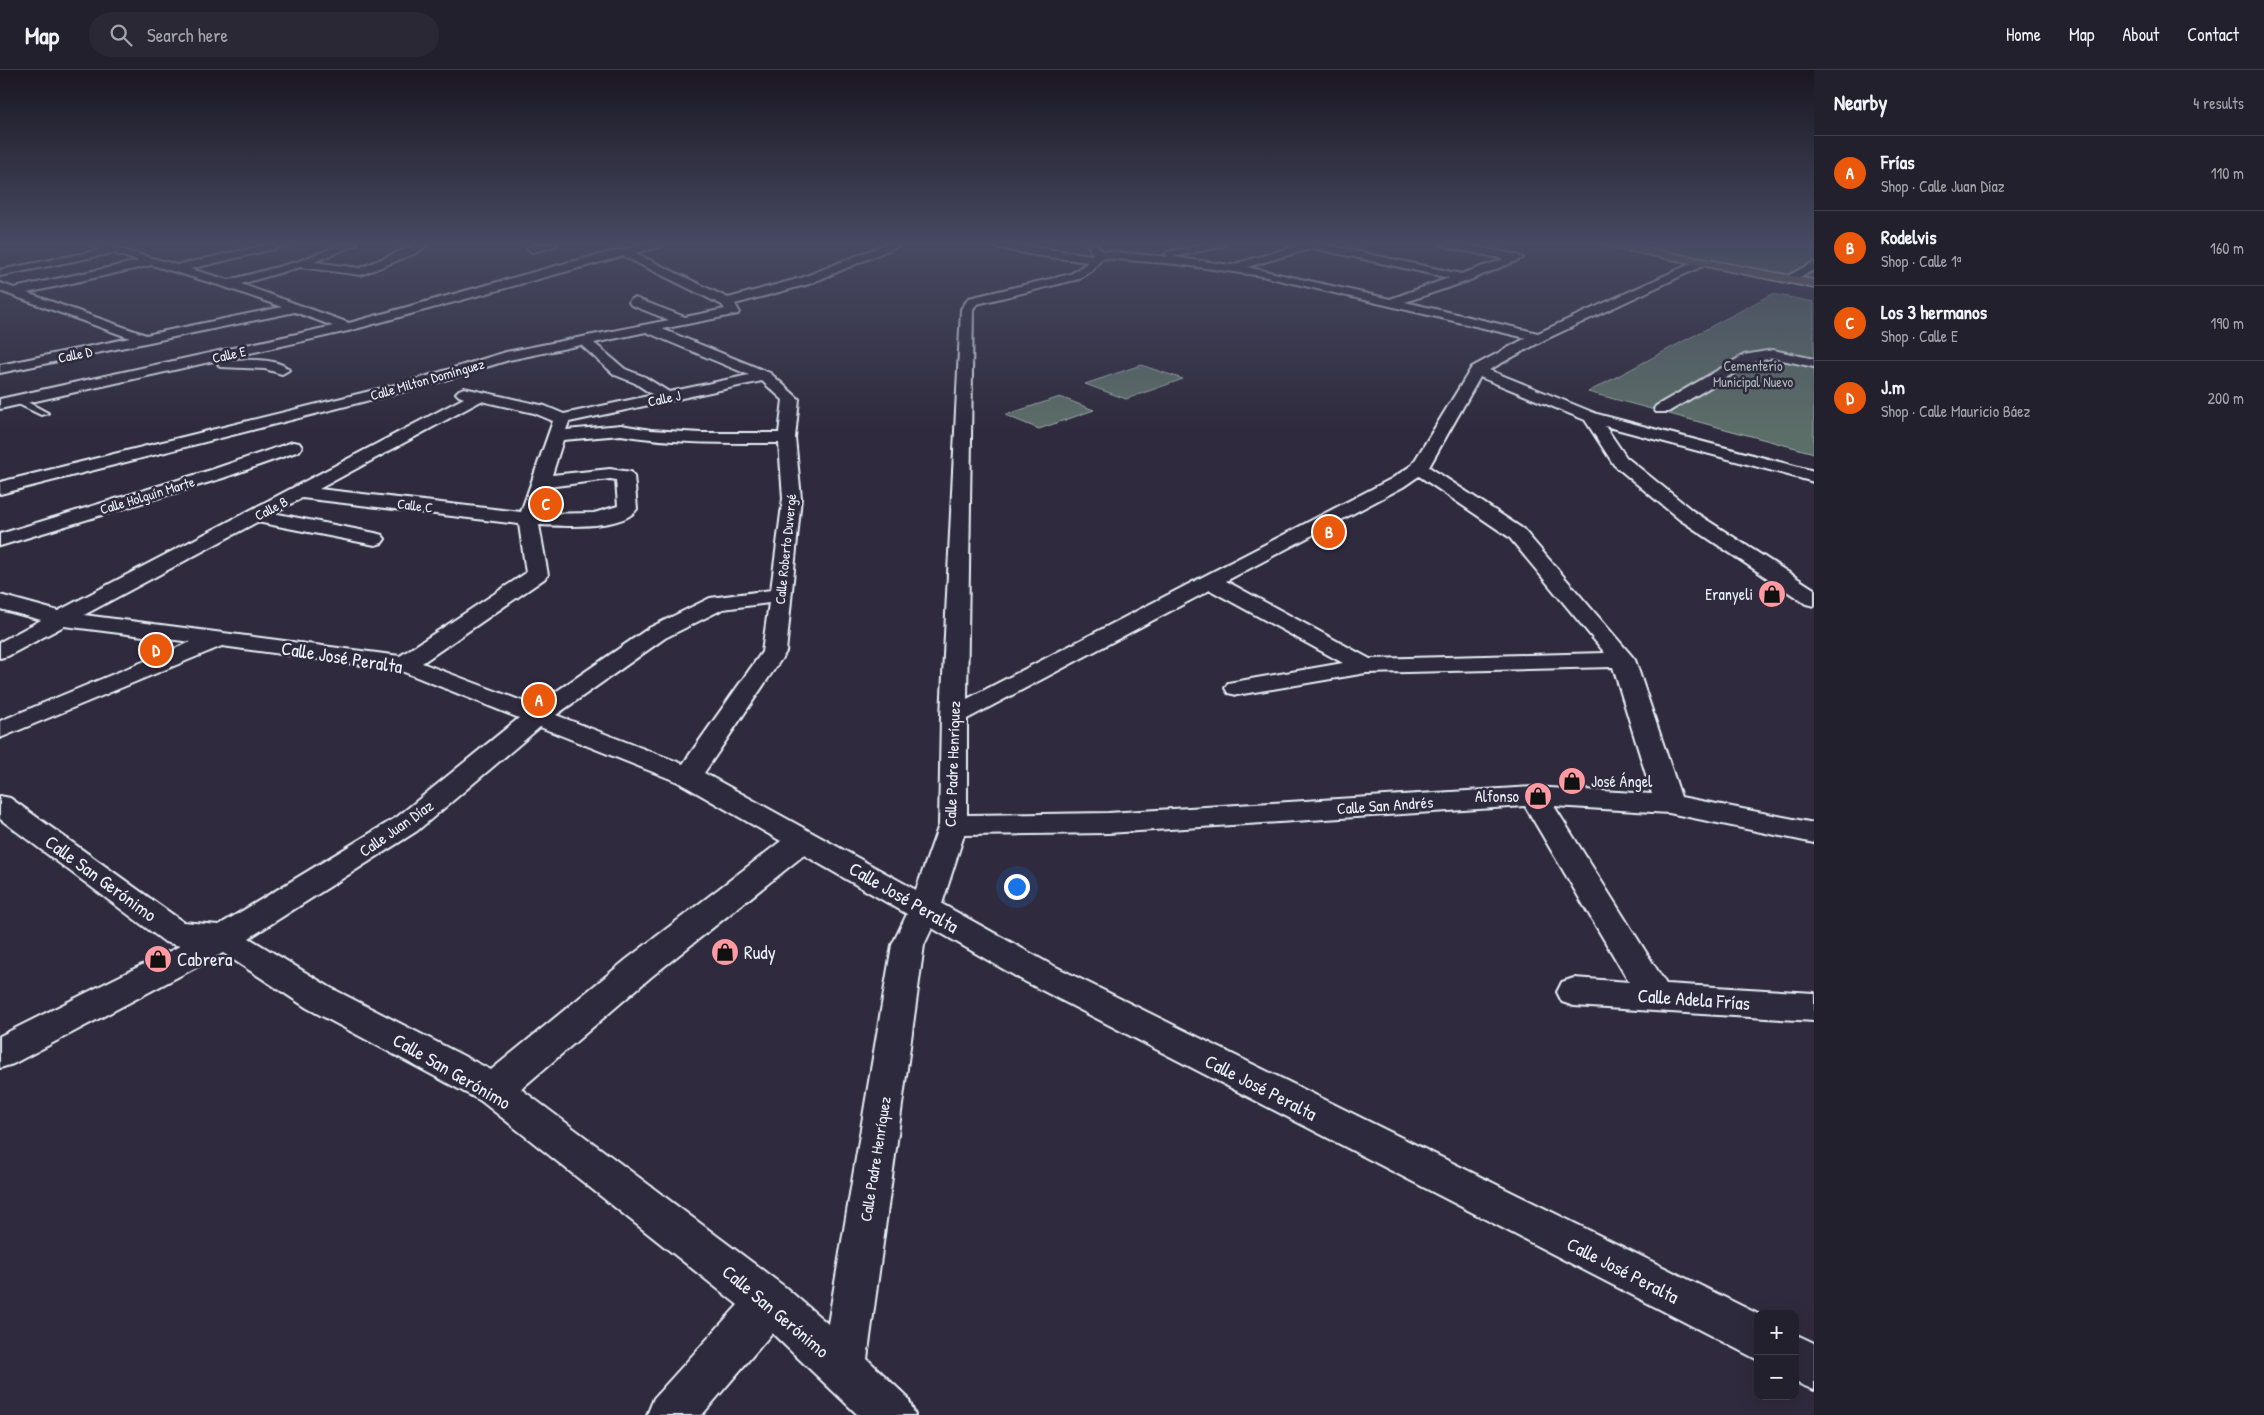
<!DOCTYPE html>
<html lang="en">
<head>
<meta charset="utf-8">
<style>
  :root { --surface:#23202e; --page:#2b2836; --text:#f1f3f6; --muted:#a3a3aa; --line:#403e4a; --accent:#ea580c }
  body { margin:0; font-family:"Patrick Hand",sans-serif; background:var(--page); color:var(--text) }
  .controls { position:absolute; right:15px; bottom:15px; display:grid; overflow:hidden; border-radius:10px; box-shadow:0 5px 20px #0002 }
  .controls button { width:45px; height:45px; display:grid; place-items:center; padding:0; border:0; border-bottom:1px solid var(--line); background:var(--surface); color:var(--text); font:25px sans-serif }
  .you { position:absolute; left:1016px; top:816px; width:18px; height:18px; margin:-12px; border:4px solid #fff; border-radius:50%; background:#1a73e8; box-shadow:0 0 0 8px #1a73e833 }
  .badge { display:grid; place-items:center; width:32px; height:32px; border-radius:50%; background:var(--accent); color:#fff; font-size:16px; font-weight:700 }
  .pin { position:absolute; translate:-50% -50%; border:2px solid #fff; box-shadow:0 1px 5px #0006 }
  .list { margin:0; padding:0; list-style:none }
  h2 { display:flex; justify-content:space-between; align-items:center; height:65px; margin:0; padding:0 20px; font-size:21px }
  h2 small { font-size:16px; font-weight:400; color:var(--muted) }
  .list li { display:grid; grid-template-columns:32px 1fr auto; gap:15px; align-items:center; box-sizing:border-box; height:75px; padding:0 20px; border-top:1px solid var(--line) }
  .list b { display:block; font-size:19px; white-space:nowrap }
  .list p { margin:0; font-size:16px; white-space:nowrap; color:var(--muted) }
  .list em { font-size:16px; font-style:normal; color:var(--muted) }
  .icon { flex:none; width:28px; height:28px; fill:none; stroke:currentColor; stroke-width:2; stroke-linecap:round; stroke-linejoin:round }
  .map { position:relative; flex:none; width:1814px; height:1345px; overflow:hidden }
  header { display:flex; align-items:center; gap:30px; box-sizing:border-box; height:70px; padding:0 25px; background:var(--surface); border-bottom:1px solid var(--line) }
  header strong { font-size:24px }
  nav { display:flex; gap:28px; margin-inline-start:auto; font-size:18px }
  .search { width:350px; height:45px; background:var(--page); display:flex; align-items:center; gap:12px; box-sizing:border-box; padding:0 18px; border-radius:28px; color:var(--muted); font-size:19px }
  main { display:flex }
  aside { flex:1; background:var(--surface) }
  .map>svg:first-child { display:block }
  .green { fill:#5b6e67; stroke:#a2b0b0 }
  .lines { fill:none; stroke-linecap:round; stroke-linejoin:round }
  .lane-casing { stroke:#e8f1f8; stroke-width:4 }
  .street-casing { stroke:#e8f1f8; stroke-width:4 }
  .primary-casing { stroke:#e8f1f8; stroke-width:3 }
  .lane { fill:#2f2a3d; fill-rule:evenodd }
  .street { fill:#2f2a3d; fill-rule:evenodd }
  .primary { fill:#766964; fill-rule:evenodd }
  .labels { text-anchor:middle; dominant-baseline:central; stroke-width:5; stroke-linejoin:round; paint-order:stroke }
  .far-street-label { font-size:14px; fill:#e8f1f8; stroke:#2f2a3d }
  .far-park-label { font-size:14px; fill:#a9b6b7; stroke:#2f2a3d }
  .poi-label { font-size:16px; fill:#e8f1f8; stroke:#2f2a3d; text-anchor:end }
  .street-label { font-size:16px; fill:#e8f1f8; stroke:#2f2a3d }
  .near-street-label { font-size:19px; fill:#e8f1f8; stroke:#2f2a3d }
  .near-poi-label { font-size:19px; fill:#e8f1f8; stroke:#2f2a3d; text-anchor:start }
</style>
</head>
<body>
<header>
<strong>Map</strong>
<div class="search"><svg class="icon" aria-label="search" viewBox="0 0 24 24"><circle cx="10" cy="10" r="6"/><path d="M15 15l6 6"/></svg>Search here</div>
<nav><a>Home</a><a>Map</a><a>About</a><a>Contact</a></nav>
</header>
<main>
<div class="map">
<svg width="1814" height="1345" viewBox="0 0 1814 1345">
  <rect width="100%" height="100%" fill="#2f2a3d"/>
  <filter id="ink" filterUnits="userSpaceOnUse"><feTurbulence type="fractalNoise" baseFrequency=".02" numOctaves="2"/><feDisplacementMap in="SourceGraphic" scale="10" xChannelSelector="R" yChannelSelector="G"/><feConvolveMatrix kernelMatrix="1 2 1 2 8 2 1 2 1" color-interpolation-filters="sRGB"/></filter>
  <g filter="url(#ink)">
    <path class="green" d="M1622 174H1814V210Z
      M1772 224 1814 232V383L1588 322Z
      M1141 295 1183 309 1126 329 1085 314Z
      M1060 327 1094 340 1039 359 1005 345Z"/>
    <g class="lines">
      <g class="lane-casing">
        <path id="lane" d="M14 328H20L48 343 41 345 14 332Z"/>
      </g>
      <g class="street-casing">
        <path id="street" d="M88 174H103L177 195 270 174H287L286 176 190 199 229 210 296 192 343 174H357L314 192 360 198 417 174H429L414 184 361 205 300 197 241 214 349 253 570 192 646 174H663L662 176 635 183 728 228 801 208 886 174H899L898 176 809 214 735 234 739 241 738 244 662 259 770 303 799 329 795 368 801 428 786 582 704 703 916 820 939 755 941 646 961 239 969 228 1071 204 1088 192 1034 185 990 176 989 174H1008L1092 185 1093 184 1087 174H1097L1102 181 1169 187 1165 184 1167 182 1206 174H1225L1224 176 1172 187 1231 195 1303 174H1323L1461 204 1504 189 1447 177 1442 174H1461L1517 185 1523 188 1468 211 1405 232 1538 263 1699 190H1707L1709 192 1707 194 1544 270 1489 300 1597 344 1814 401V412L1605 356 1626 387 1693 441 1814 519V536L1806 534 1679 449 1614 395 1585 350 1480 307 1429 397 1523 459 1631 585 1635 590 1681 727 1814 753V773L1669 743 1554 736 1666 914 1814 923V951L1574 936 1562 932 1557 922 1562 912 1574 908 1629 912 1525 736 1108 763 964 765 942 834 1048 893 1758 1244V1290L1024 911 932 858 924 875 867 1289 908 1328 915 1345H858L772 1263 702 1345H647L654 1328 738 1235 481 1031 307 938 223 883 13 994 0 998V966L180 876 165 872 0 749V726L10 728 183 852 219 855 397 747 519 648 399 600 222 576 0 668V651L191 572 64 556 8 586 0 588V572L41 550 0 539V525L58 541 464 328 459 326 456 323 459 320 464 318 545 336 564 344 653 325 635 313 615 305 581 275 509 290 421 317 0 424V412L411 311 506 282 669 250 631 235 629 232 631 229 635 228 685 247 725 239 722 235 623 186 348 261 0 339V329L333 256 295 242 0 303V295L130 268 0 221V213L14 218 139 191 113 183 0 206V200L100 180ZM1313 178 1449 208 1390 229 1247 197ZM1102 188 1177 194 1262 206 1526 268 1472 297 1412 395 1391 409 967 629 973 239 977 234 1079 209 1093 200ZM152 195 225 217 282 237 146 265 27 223ZM646 262 749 305 669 322 645 307 625 299 594 273ZM762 311 783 330 779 363H701L651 360 621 355 566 360 569 352ZM481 331 534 343 553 351 521 442 319 419ZM621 365C673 374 726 373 779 373L783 428 771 520 710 528 649 558 535 636 422 593 544 509 548 505 539 455C562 456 623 460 637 439L634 406 631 402 610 399 552 405 563 370ZM1419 406 1509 467 1605 583 1370 589 1226 511 1403 417ZM610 409 616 410 618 436 594 443 539 444 548 417ZM302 428 519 454 526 503 400 586 84 545 257 452 375 475 382 473 385 469 382 465 375 463 273 443ZM1210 520 1343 593 1228 613 1225 618 1228 623 1237 625 1366 603 1613 597 1652 724 1533 717 1108 743 967 745V649ZM769 533 762 582 683 694 556 645 665 568 723 539ZM540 657 678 712 781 771 627 889 491 1000 331 918 249 868 417 761ZM804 785 907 844 892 875 828 1254 785 1217 521 1019 651 907Z
          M541 174H557L556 176 532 182 527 179 528 177Z
          M1814 192V200L1788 213 1782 209Z
          M1773 280 1814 289V297L1773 288 1753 292 1668 342H1656L1654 339 1656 336 1744 285Z
          M225 290C241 290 279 287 289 300L282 304 265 299 220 297 218 294Z
          M293 372 299 373 302 377 299 381 223 408 0 476V464L211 400Z
          M1795 1264 1814 1273V1320L1795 1312Z"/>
      </g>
      <g class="primary-casing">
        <path id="primary" d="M1603 174H1624L1814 210V218L1609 177Z"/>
      </g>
      <use href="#lane" class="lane"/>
      <use href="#street" class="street"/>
      <use href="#primary" class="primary"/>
    </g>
  </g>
  <linearGradient id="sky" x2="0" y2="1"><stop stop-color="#1a1722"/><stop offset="0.48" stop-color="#474a62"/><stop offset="1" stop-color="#474a62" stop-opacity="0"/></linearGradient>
  <rect width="1814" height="362" fill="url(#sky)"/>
  <defs>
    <g id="shop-disc" transform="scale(1.4375)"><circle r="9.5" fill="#ff9aa2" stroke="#2f2a3d"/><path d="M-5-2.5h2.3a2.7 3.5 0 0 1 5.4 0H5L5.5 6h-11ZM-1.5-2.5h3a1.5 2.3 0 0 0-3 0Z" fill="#111"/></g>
  </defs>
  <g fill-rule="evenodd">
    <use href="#shop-disc" x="1772" y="524"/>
    <use href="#shop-disc" x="1572" y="711"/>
    <use href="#shop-disc" x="1538" y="726"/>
    <use href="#shop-disc" x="725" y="882"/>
    <use href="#shop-disc" x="158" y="889"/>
  </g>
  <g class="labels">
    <g class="far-street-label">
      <text transform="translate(75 284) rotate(-12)">Calle D</text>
      <text transform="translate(229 284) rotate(-13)">Calle E</text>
      <text transform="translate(427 309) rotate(-16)">Calle Milton Domínguez</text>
      <text transform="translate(664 328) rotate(-12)">Calle J</text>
      <text transform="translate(147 425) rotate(-17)">Calle Holguín Marte</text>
      <text transform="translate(415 435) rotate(7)">Calle C</text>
      <text transform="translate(271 438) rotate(-28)">Calle B</text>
      <text transform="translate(785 479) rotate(-84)">Calle Roberto Duvergé</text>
    </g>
    <g class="far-park-label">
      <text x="1753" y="295">Cementerio<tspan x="1753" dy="16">Municipal Nuevo</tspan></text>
    </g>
    <g class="poi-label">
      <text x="1753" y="524">Eranyeli</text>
      <text x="1591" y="711" text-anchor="start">José Ángel</text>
      <text x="1519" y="726">Alfonso</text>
    </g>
    <g class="street-label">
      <text transform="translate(952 694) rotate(-88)">Calle Padre Henríquez</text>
      <text transform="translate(1385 735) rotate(-4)">Calle San Andrés</text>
      <text transform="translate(396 758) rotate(-35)">Calle Juan Díaz</text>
      <text transform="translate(875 1089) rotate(-81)">Calle Padre Henríquez</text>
    </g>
    <g class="near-street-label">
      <text transform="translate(342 587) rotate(9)">Calle José Peralta</text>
      <text transform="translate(101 808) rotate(36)">Calle San Gerónimo</text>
      <text transform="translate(904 827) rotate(30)">Calle José Peralta</text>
      <text transform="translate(1694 929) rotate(4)">Calle Adela Frías</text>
      <text transform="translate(452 1001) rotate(30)">Calle San Gerónimo</text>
      <text transform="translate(1261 1017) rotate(27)">Calle José Peralta</text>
      <text transform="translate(1623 1200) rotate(27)">Calle José Peralta</text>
      <text transform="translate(776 1241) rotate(40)">Calle San Gerónimo</text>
    </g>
    <g class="near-poi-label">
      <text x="744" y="882">Rudy</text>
      <text x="177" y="889">Cabrera</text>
    </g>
  </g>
</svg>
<div class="controls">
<button>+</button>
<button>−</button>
</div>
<div class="you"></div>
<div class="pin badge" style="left:539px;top:630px">A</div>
<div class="pin badge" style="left:1329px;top:462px">B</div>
<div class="pin badge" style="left:546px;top:434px">C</div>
<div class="pin badge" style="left:156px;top:580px">D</div>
</div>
<aside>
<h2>Nearby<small>4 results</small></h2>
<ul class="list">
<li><span class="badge">A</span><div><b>Frías</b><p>Shop · Calle Juan Díaz</p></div><em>110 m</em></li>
<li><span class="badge">B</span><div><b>Rodelvis</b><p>Shop · Calle 1ª</p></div><em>160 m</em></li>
<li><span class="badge">C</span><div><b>Los 3 hermanos</b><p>Shop · Calle E</p></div><em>190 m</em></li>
<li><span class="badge">D</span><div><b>J.m</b><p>Shop · Calle Mauricio Báez</p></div><em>200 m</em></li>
</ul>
</aside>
</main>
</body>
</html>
